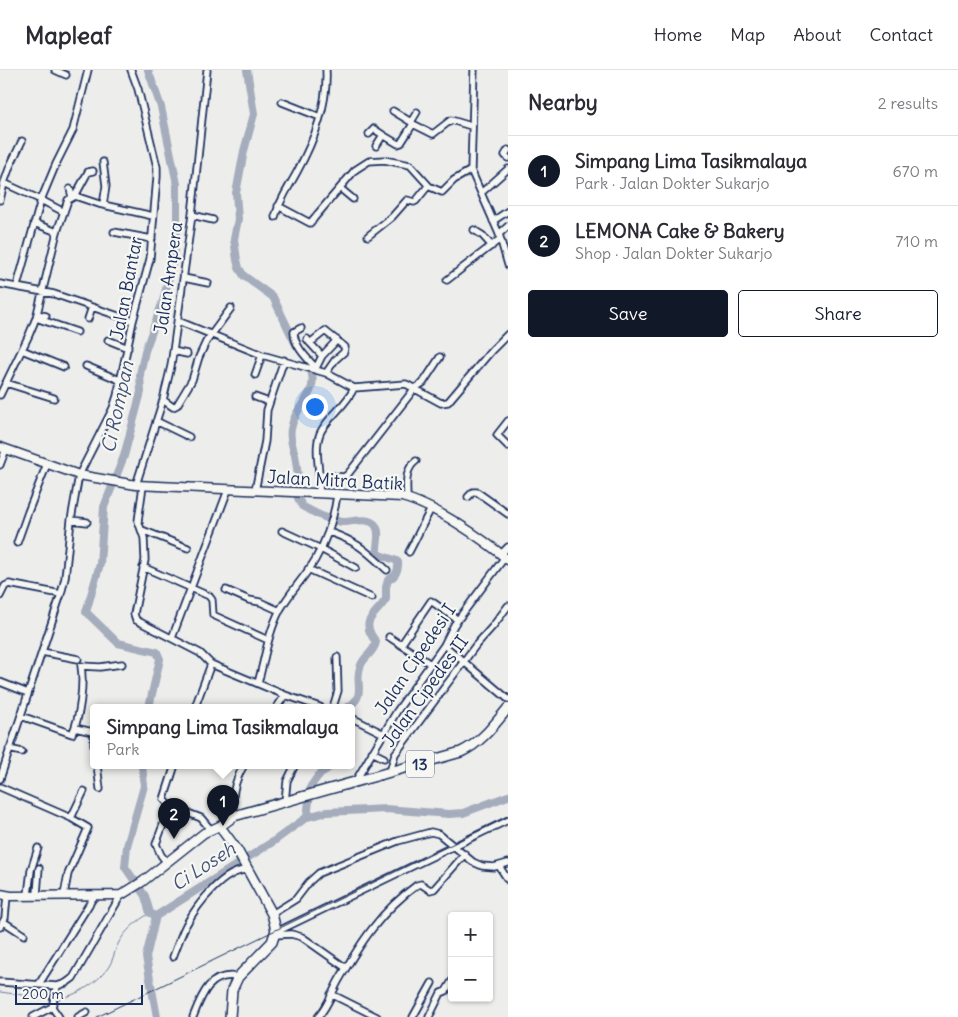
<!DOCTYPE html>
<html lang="en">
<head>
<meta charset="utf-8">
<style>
  :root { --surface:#fff; --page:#f2f2f3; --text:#2b2b33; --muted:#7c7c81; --line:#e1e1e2; --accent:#111827 }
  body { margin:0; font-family:Delius,sans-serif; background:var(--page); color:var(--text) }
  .controls { position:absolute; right:15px; bottom:15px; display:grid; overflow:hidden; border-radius:5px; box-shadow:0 1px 4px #0004 }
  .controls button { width:45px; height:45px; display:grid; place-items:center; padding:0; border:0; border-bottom:1px solid var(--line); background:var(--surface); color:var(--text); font:25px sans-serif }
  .scale { position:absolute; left:15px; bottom:12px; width:128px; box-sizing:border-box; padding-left:5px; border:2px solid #1b2f5e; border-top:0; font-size:14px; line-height:18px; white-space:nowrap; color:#1b2f5e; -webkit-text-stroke:4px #f6f6f2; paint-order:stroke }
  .you { position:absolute; left:314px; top:336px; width:18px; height:18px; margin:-12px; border:4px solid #fff; border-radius:50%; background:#1a73e8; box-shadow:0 0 0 8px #1a73e833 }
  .badge { display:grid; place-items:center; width:32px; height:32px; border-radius:50%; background:var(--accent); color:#fff; font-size:16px; font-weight:700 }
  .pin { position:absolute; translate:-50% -41px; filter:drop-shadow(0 1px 2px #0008) }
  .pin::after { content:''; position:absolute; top:26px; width:18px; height:15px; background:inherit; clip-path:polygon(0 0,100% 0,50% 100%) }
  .popup { position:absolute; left:90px; top:634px; width:265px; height:65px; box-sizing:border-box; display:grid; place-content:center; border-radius:5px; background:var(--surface); filter:drop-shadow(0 1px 4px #0005); font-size:16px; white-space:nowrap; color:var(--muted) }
  .popup b { font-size:19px; color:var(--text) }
  .popup::after { content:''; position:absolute; left:50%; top:100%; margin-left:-10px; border:10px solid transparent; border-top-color:var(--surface) }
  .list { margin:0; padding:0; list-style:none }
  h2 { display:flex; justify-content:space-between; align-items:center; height:65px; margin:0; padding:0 20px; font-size:21px }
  h2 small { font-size:16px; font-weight:400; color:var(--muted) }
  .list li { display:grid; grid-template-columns:32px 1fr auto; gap:15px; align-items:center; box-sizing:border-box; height:70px; padding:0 20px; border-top:1px solid var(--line) }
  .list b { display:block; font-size:19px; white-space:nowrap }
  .list p { margin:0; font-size:16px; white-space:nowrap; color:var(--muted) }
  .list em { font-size:16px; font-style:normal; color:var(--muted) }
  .actions { display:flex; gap:10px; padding:15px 20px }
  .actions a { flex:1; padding:11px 0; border:1px solid var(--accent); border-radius:5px; text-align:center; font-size:18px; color:var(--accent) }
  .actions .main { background:var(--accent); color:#fff }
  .map { position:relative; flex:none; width:508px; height:947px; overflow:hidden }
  header { display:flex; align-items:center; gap:30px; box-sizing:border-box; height:70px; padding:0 25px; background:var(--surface); border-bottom:1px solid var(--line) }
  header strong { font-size:24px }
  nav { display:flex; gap:28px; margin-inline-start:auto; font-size:18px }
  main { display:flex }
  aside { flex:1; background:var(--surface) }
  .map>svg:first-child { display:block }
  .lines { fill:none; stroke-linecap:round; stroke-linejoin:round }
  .stream { stroke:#6e7a96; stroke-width:1 }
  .river { stroke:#a5acbc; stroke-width:8 }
  .minor-casing { stroke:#1b2f5e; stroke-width:9 }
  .major-casing { stroke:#1b2f5e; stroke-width:11 }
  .highway-casing { stroke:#1b2f5e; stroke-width:12 }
  .minor { stroke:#f6f6f2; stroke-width:5.5 }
  .major { stroke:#f6f6f2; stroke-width:8 }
  .highway { stroke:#f6f6f2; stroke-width:9 }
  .rail { stroke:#1b2f5e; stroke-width:1 }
  .labels { text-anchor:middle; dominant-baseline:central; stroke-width:4.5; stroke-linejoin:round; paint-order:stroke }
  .shield { fill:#f6f6f2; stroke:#5d6b8a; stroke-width:1 }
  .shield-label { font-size:16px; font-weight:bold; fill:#1b2f5e }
  .street-label { font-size:18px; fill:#1b2f5e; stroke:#f6f6f2 }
  .water-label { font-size:19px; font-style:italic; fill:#44547a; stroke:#f6f6f2 }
</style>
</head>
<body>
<header>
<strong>Mapleaf</strong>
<nav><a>Home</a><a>Map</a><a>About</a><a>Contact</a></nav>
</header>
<main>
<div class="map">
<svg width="508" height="947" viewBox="0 0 508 947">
  <rect width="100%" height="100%" fill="#edeeec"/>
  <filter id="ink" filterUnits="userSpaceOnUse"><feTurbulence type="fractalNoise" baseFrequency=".02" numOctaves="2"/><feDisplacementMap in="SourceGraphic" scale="10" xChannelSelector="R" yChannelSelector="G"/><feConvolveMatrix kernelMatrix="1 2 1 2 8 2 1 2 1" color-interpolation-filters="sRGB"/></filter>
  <g filter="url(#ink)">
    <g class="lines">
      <path class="stream" d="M0 922 52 929
        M56 930C77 925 95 915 108 898 113 891 114 883 117 876 124 861 137 851 150 843"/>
      <path class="river" d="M148 0 161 37 177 114V153L172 195 163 231 145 281 140 304 141 322 124 386 104 437 100 494 86 542 118 573 157 582 160 589 149 637
        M247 0 254 44 244 81 236 123 238 149 234 169 237 190 239 198 244 206 273 227 296 275
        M299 417C298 406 297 396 295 385 293 377 289 368 291 359 296 331 322 325 309 295
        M298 428 302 436C315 443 331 452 346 452 355 451 370 447 376 456 381 464 376 474 377 483 383 488 392 487 398 492 399 500 395 507 388 510L386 517V529C376 546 358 549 376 572 374 583 365 585 361 595 353 611 368 625 348 637
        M142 695 144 716 127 776 125 797 145 826 150 843 156 846
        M307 747 311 716 318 706 332 695
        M157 947 146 887 156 846 274 771 307 747 327 742 386 739 449 744 463 743 508 726"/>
      <g class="minor-casing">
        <path id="minor" d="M55 0 66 5
          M474 0 471 100 499 164 508 195
          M282 32 320 47
          M393 41 411 52
          M413 54 411 52 417 42
          M369 64 374 59 383 65
          M376 76 383 65 398 74 401 73 413 54 433 64 451 50 471 56
          M508 80 505 85 508 88
          M4 113 10 96 22 71
          M70 119 72 127
          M341 119 353 129
          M481 123 508 99
          M75 126 88 102 93 101
          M0 130 4 113 41 130 64 142
          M103 135 106 116 103 92
          M278 136 310 153 355 100 369 91 384 90 410 95 429 116
          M192 145 213 150
          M275 147C279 131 289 117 297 102 314 71 328 36 326 0
          M493 151 508 141
          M34 153 57 162
          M474 160 482 165 492 176
          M114 162 152 169
          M499 164 508 156
          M368 166 392 147 407 130 414 132 416 131 428 116 442 122 454 110 471 100
          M184 208 208 213
          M447 210 500 169
          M0 214 54 224 133 251
          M17 216 41 130 56 94 73 60 88 0
          M37 244 46 246
          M36 248 77 262
          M88 249 92 237
          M178 251 262 285 326 303 354 318 406 314 441 333 448 332 492 280 508 264
          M301 258 294 262C294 276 307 288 316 298
          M307 269 310 273 325 261 345 277 344 282 335 290 326 303
          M108 270 128 278
          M310 273 322 286
          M22 280 64 297
          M173 281 187 284
          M86 296 122 311
          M315 300 322 286 337 270
          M255 305 262 285
          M6 313 54 328
          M0 325 29 265 36 248 57 162 68 130 75 126 99 134 153 146
          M255 327 269 332
          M163 330 173 337 177 335 192 310 199 287 206 272 231 238
          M156 351 189 367
          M508 351 497 365 508 376
          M0 395 6 379
          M319 405 344 407 348 404 415 318 423 313 440 287
          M136 415 163 330 171 296 192 145 207 0
          M143 416 138 451 144 468 145 490 134 544 136 550 200 583 211 594 218 597 285 625 320 637
          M255 421 265 371 267 340 284 290
          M319 423C319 417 320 410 319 404 318 389 314 371 323 358 332 344 347 334 354 318
          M468 427 473 422H477L508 444
          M407 428C407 414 404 400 416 391
          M71 450 87 452
          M142 460 188 478
          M282 461 321 479 356 498
          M329 462C358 472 365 480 387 500
          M17 473 28 442 47 394
          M409 482C417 467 423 453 431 439
          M501 484 508 477
          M143 497 209 526 212 530 213 545 268 570
          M308 499 372 528
          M226 520 249 530 260 532 280 541
          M0 526 5 516 9 514 61 524
          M389 567 429 593
          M172 568 228 420
          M401 575 431 531 458 550
          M444 575 508 629
          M42 582 78 589
          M0 612 28 623
          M258 613C265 588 268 563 280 540 290 522 305 507 315 490 327 469 334 448 337 425
          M195 637 211 594
          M277 637 285 625
          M333 637 338 621 337 587
          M21 646 72 664C80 648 84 614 81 596L100 597 122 594
          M352 648 384 664
          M75 658 93 662
          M94 662V675
          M9 679 22 682
          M372 682 384 688
          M97 695 100 719
          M175 695 164 729 170 736 201 748 211 760
          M390 702 395 684 476 575 493 556 508 536
          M0 709 61 524 65 508 71 450 79 405 113 338 117 326 133 251 150 189 157 107V97L138 19 131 0
          M355 712 397 641 444 575 454 555 505 487
          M0 717 71 748 88 758 68 804 64 825
          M285 732 287 711 295 695
          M234 746C231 727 234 712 244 695
          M71 748 84 721
          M167 793 161 785 156 774 170 736
          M499 796 508 810
          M28 825 31 800 38 778
          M37 825 39 798
          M272 844 296 829 309 812 319 803 398 771 431 762 439 764 473 792 482 796 494 797 508 793
          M4 852 24 865
          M0 857 5 848 7 826
          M276 862 508 750
          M275 865 291 864 302 867 346 898
          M173 887C177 876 181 865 186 855 197 835 224 799 248 800
          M0 912 57 916 66 913 73 908 121 825
          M39 914 95 825
          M331 924 377 947
          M52 937 59 947
          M33 947 52 937 57 916
          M78 947 87 942
          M193 947C202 924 210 902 238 907
          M318 947C328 937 332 922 339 910 361 872 381 841 417 815L421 814 430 820 434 819 465 784
          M413 947 432 913
          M429 947 441 923 446 921 452 911"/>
      </g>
      <g class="major-casing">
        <path id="major" d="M0 377 79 405 136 415 402 427C434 435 482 468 508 490
          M0 824 11 826 121 825 142 812 204 763 222 755"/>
      </g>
      <g class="highway-casing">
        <path id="highway" d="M223 754 234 746 461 682C481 673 494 655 508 638
          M223 761 237 780 272 844 276 860 272 872 238 907 232 920 230 947"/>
      </g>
      <use href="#minor" class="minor"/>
      <use href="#major" class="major"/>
      <use href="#highway" class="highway"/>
      <path class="rail" d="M97 947 508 747"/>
    </g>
  </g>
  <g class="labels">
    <rect class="shield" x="406" y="680.5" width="28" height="27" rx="4"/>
    <g class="shield-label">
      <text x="420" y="694">13</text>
    </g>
    <g class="street-label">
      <text transform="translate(168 208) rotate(-82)">Jalan Ampera</text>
      <text transform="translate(126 218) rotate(-79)">Jalan Bantar</text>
      <text transform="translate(335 410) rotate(3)">Jalan Mitra Batik</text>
      <text transform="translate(415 589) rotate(-56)">Jalan Cipedesi I</text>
      <text transform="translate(425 621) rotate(-54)">Jalan Cipedes II</text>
    </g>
    <g class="water-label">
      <text transform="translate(117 337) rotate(-78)">Ci Rompan</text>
      <text transform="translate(203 796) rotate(-33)">Ci Loseh</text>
    </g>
  </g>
</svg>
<div class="controls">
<button>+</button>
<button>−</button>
</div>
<div class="scale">200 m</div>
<div class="you"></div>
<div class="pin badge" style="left:223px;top:756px">1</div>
<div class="popup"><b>Simpang Lima Tasikmalaya</b>Park</div>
<div class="pin badge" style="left:174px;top:769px">2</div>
</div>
<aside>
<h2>Nearby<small>2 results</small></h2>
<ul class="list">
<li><span class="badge">1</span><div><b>Simpang Lima Tasikmalaya</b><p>Park · Jalan Dokter Sukarjo</p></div><em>670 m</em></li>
<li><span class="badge">2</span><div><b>LEMONA Cake &amp; Bakery</b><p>Shop · Jalan Dokter Sukarjo</p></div><em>710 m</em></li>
</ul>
<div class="actions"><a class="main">Save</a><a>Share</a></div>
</aside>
</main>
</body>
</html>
